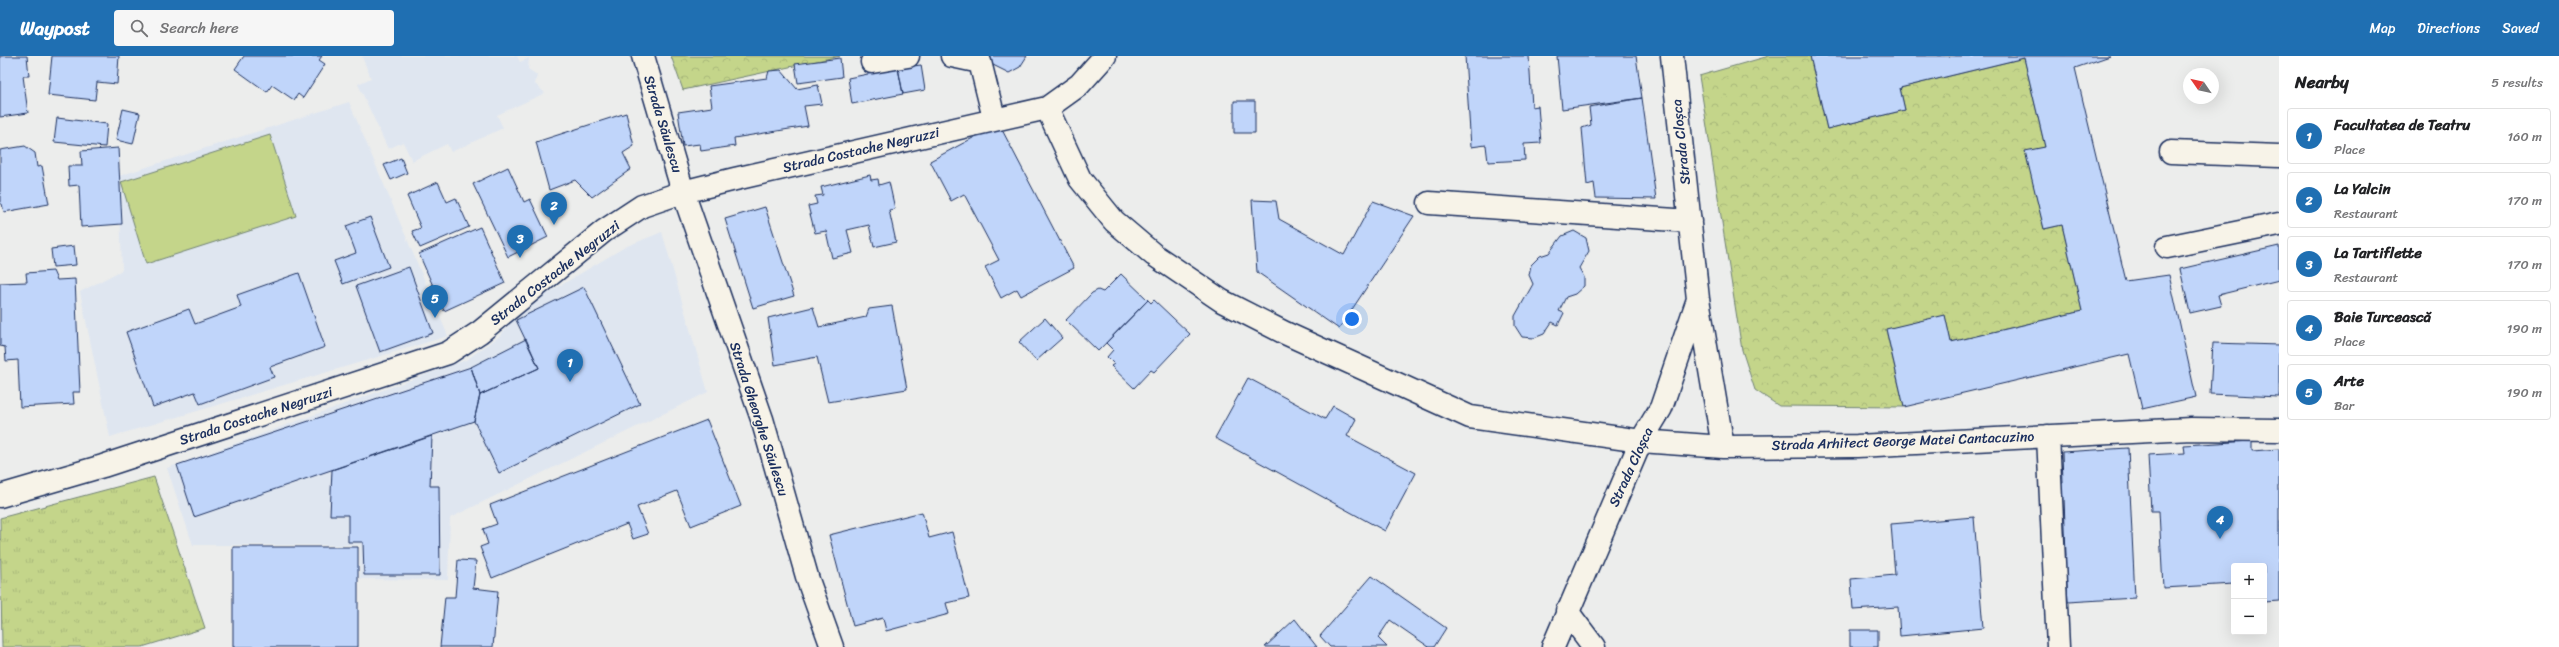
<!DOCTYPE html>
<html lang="en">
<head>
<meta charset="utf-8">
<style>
  :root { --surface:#fff; --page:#f6f6f6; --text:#202124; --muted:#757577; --line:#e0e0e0; --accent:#1f6fb2 }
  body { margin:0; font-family:Sriracha,sans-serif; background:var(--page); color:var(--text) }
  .controls { position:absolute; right:12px; bottom:12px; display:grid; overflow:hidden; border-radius:4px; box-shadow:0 4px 16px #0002 }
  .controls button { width:36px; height:36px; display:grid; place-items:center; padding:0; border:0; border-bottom:1px solid var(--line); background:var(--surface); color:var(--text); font:20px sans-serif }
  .compass { position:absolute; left:2183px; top:12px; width:36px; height:36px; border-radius:50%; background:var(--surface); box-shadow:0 4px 16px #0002; rotate:304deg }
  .you { position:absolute; left:1352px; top:263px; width:14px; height:14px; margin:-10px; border:3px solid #fff; border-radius:50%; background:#1a73e8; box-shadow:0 0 0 6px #1a73e833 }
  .badge { display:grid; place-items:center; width:26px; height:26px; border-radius:50%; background:var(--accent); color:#fff; font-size:13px; font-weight:700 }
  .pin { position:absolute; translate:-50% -33px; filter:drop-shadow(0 1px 2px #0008) }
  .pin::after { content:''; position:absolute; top:21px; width:14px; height:12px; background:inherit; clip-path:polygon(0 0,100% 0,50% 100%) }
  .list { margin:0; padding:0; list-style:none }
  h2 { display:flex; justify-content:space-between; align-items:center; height:52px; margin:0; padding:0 16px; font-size:17px }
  h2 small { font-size:13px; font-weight:400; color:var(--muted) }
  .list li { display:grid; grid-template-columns:26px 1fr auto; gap:12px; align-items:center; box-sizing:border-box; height:56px; margin:0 8px 8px; padding:0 8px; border:1px solid var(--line); border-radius:4px }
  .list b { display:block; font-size:15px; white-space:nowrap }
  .list p { margin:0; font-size:13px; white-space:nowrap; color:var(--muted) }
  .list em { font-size:13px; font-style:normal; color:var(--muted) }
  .icon { flex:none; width:22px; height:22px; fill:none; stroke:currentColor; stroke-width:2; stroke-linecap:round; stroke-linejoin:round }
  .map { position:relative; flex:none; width:2279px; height:591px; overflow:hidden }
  header { display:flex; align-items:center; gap:24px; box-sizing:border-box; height:56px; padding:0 20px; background:var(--accent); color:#fff }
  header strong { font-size:19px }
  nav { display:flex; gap:22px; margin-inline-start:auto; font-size:14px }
  .search { width:280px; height:36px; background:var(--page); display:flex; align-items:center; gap:10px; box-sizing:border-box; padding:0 14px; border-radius:4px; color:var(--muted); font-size:15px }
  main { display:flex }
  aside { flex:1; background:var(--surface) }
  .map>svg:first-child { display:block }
  .built { fill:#dfe6f0 }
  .grass { fill:url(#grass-tufts); stroke:#708274 }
  .park { fill:url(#park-crowns); stroke:#708274 }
  .pitch { fill:#c4d58a; stroke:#708274 }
  .building { fill:#c0d5fa; stroke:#1b2f5e }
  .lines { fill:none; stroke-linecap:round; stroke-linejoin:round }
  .minor-casing { stroke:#1b2f5e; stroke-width:25 }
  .minor { stroke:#f7f3e8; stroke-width:22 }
  .labels { text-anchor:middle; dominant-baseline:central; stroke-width:3; stroke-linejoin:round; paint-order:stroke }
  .street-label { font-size:14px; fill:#1b2f5e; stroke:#f7f3e8 }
</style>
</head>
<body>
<header>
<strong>Waypost</strong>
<div class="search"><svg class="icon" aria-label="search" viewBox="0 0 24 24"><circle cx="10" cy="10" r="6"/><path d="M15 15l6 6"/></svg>Search here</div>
<nav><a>Map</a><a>Directions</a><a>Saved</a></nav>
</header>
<main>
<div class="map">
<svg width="2279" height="591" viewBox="0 0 2279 591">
  <defs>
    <pattern id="grass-tufts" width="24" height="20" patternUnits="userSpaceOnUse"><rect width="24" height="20" fill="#c4d58a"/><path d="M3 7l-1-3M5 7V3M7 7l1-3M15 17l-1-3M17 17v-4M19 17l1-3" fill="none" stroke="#a8b77a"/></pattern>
    <pattern id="park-crowns" width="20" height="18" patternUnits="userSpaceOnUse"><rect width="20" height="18" fill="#c4d58a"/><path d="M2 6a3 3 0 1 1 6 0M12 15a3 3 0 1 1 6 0" fill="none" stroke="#a8b77a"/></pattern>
  </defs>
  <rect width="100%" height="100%" fill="#ecedec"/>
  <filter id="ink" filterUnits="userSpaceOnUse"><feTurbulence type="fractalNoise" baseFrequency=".025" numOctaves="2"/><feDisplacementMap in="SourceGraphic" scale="8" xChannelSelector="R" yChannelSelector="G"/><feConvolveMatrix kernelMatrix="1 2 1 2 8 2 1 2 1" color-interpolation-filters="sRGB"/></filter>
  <g filter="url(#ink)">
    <path class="built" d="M364 0H517L520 6 529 2 528 13 537 19 535 28 545 37 497 59 503 72 451 96 447 88 412 105 403 86 388 93 358 28 371 22 362 1Z
      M349 46 448 280 110 381 80 236 122 214 119 120Z
      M662 176 708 336 450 462 448 524 360 523V489H193L167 412 466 304 500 280 521 253 625 191Z"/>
    <path class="grass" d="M154 421 205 572 142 591H2L0 462Z"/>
    <path class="park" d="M671 0H840L683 34Z
      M1769 0H1810L1827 73 1905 54 1900 32 2024 2 2045 91 2026 96 2044 173 2062 169 2082 255 1951 286 1945 260 1886 274 1904 351 1779 350 1755 334 1742 294 1699 20Z"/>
    <path class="pitch" d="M270 79 296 160 146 208 121 126Z"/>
    <path class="building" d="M0 0H27L29 20H23L28 57 0 61Z
      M52 0H119L117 28 97 26 95 44 48 39Z
      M244 0H322L319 4 325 8 303 42 298 38 294 44 272 29 267 36 235 13Z
      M988 0H1027L1020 11 1009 17 989 7Z
      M1465 0H1529L1532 51 1538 50 1541 87 1524 88 1525 104 1488 106 1486 89 1471 91Z
      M1557 0H1636L1642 42 1562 53Z
      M1810 0H2110L2075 12 2126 225 2169 219 2196 341 2142 353 2129 298 1904 351 1886 273 1945 259 1951 286 2082 255 2062 169 2044 173 2025 95 2045 91 2024 2 1900 32 1905 54 1827 73Z
      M840 2 842 21 798 27 795 8Z
      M921 9 925 34 903 38 898 12Z
      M898 12 903 38 852 48 848 22Z
      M781 14 797 33 818 29 822 48 804 50 808 70 734 82 735 90 701 95 700 88 683 90 678 56 712 51 709 30 767 22 769 15Z
      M1642 42 1656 143 1596 142 1594 127 1587 129 1582 72 1591 69 1589 51Z
      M1234 45H1255V77H1234Z
      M123 53 140 57 133 88 116 84Z
      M626 57 634 90 623 97 631 113 592 141 575 124 549 134 536 86Z
      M57 62 107 68 105 91 54 86Z
      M999 68 1074 212 1021 240 1017 233 1001 242 985 211 999 204 964 138 951 145 930 105Z
      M25 90 35 97 37 111 42 110 49 148 4 156 2 148H0V94Z
      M118 92 122 168 81 171 79 129 69 130 68 110H82L81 95Z
      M401 102 407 117 391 124 384 109Z
      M508 111 524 146 530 143 548 181 508 201 473 128Z
      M870 119 871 124 878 123 879 129 889 126 895 153 889 154 896 186 874 191 869 169 847 174 853 197 832 202 826 175 815 177 808 150 817 148 815 140 823 139 821 131Z
      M438 126 447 146 456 142 469 171 420 192 412 175 421 172 407 140Z
      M1252 144 1276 145 1279 163 1344 199 1373 145 1414 160 1339 273 1257 216Z
      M765 151 794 240 753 252 725 163Z
      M370 161 389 211 343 228 334 205 356 197 346 170Z
      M480 171 505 227 444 255 419 198Z
      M1574 175 1586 182 1589 195 1579 212 1584 221V230L1575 238 1566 241 1559 255 1564 257 1558 269 1552 266 1544 278 1534 282 1522 281 1515 270V260L1533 228 1529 219 1531 209 1540 200 1549 197 1562 180Z
      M74 190 76 209 53 211 51 193Z
      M2279 190V224L2218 239 2221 250 2190 257 2180 213Z
      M409 211 433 277 380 296 356 230Z
      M53 215 57 224 75 223 80 336H73L74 348 20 351 18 304 6 305 5 291 0 290V227L27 226 26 217Z
      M299 217 325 291 270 311 274 321 200 348 195 336 153 351 126 276 189 253 195 268 241 251 237 239Z
      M1121 218 1148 244 1098 295 1066 264 1092 237 1098 234 1103 236Z
      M584 231 640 348 499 417 474 365 480 339 539 312 516 264Z
      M1148 244 1151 247 1154 244 1190 278 1154 316 1151 314 1134 332 1111 310 1114 308 1107 301 1113 294 1106 287Z
      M892 250 907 333 828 346 817 301 775 309 768 262 813 251 819 271 866 261 869 253Z
      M1045 262 1062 282 1036 305 1019 286Z
      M526 283 539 312 480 339 471 311Z
      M2213 287 2279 289V341L2210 338Z
      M471 311 480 339 474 365 194 461 177 409Z
      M1248 322 1325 363 1333 350 1356 363 1347 380 1416 417 1385 475 1215 382Z
      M707 364 741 450 691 470 677 435 637 451 648 478 633 483 627 468 492 522 480 491 488 488 483 473 497 468 490 449Z
      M432 380 430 430H439L440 519H364L363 486H348V459H330L332 414Z
      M2252 385V395L2279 393V545L2264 546V510H2234V528L2163 532 2159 455H2151L2148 399 2185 397 2184 389Z
      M2128 392 2135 542 2068 546 2066 516H2060L2059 500H2066L2064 441H2056V428L2063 427 2062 396Z
      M922 456 929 482 952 476 969 542 946 547 949 558 886 575 883 562 853 570 829 479Z
      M1974 461 1983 572 1900 580 1898 551 1853 554 1851 523 1895 519 1891 468Z
      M233 491H358V591H233Z
      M458 504 476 505 473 532 498 535 493 591H440L445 541H455Z
      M1372 520 1446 572 1434 591H1429L1390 564 1378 582 1387 591H1330L1320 580Z
      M1295 563 1317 591H1265Z
      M1850 574H1878V591H1850Z"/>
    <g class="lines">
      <g class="minor-casing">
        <path id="minor" d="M643 0 683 136 762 363 808 524 832 591
          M952 0 980 6 994 62
          M1672 0 1698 243 1723 391
          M872 6 908 0
          M1047 52 1080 123 1114 165 1154 199 1222 245 1285 277 1470 361 1641 385 1723 391 1857 390 2191 373 2279 374
          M2171 96 2279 100
          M1429 147 1690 165
          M2167 191 2279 168
          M2048 380 2058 591
          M0 440 103 410 448 297 480 276 604 175 642 150 683 136 735 123 1047 52 1079 29 1105 0
          M1567 555 1594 591
          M1553 591 1641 385 1661 352 1697 246"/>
      </g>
      <use href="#minor" class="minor"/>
    </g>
  </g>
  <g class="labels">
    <g class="street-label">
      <text transform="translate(663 68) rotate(73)">Strada Săulescu</text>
      <text transform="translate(1681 86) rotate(-96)">Strada Cloșca</text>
      <text transform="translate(861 94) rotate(-13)">Strada Costache Negruzzi</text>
      <text transform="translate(555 217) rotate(-38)">Strada Costache Negruzzi</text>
      <text transform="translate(256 360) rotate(-18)">Strada Costache Negruzzi</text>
      <text transform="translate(759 363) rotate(72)">Strada Gheorghe Săulescu</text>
      <text transform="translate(1903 385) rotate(-2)">Strada Arhitect George Matei Cantacuzino</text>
      <text transform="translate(1631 411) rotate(-65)">Strada Cloșca</text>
    </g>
  </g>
</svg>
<div class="controls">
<button>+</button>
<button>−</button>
</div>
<svg class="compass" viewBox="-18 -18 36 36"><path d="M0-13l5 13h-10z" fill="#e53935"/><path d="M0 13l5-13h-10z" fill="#757577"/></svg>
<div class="you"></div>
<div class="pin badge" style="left:570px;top:326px">1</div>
<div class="pin badge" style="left:554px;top:169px">2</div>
<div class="pin badge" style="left:520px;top:202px">3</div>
<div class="pin badge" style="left:2220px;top:483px">4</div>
<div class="pin badge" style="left:435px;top:262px">5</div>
</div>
<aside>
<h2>Nearby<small>5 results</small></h2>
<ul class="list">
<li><span class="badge">1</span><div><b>Facultatea de Teatru</b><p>Place</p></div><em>160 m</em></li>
<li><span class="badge">2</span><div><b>La Yalcin</b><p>Restaurant</p></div><em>170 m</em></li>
<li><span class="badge">3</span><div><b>La Tartiflette</b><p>Restaurant</p></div><em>170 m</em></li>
<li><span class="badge">4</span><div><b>Baie Turcească</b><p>Place</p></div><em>190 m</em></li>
<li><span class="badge">5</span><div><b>Arte</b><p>Bar</p></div><em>190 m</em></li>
</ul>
</aside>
</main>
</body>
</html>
